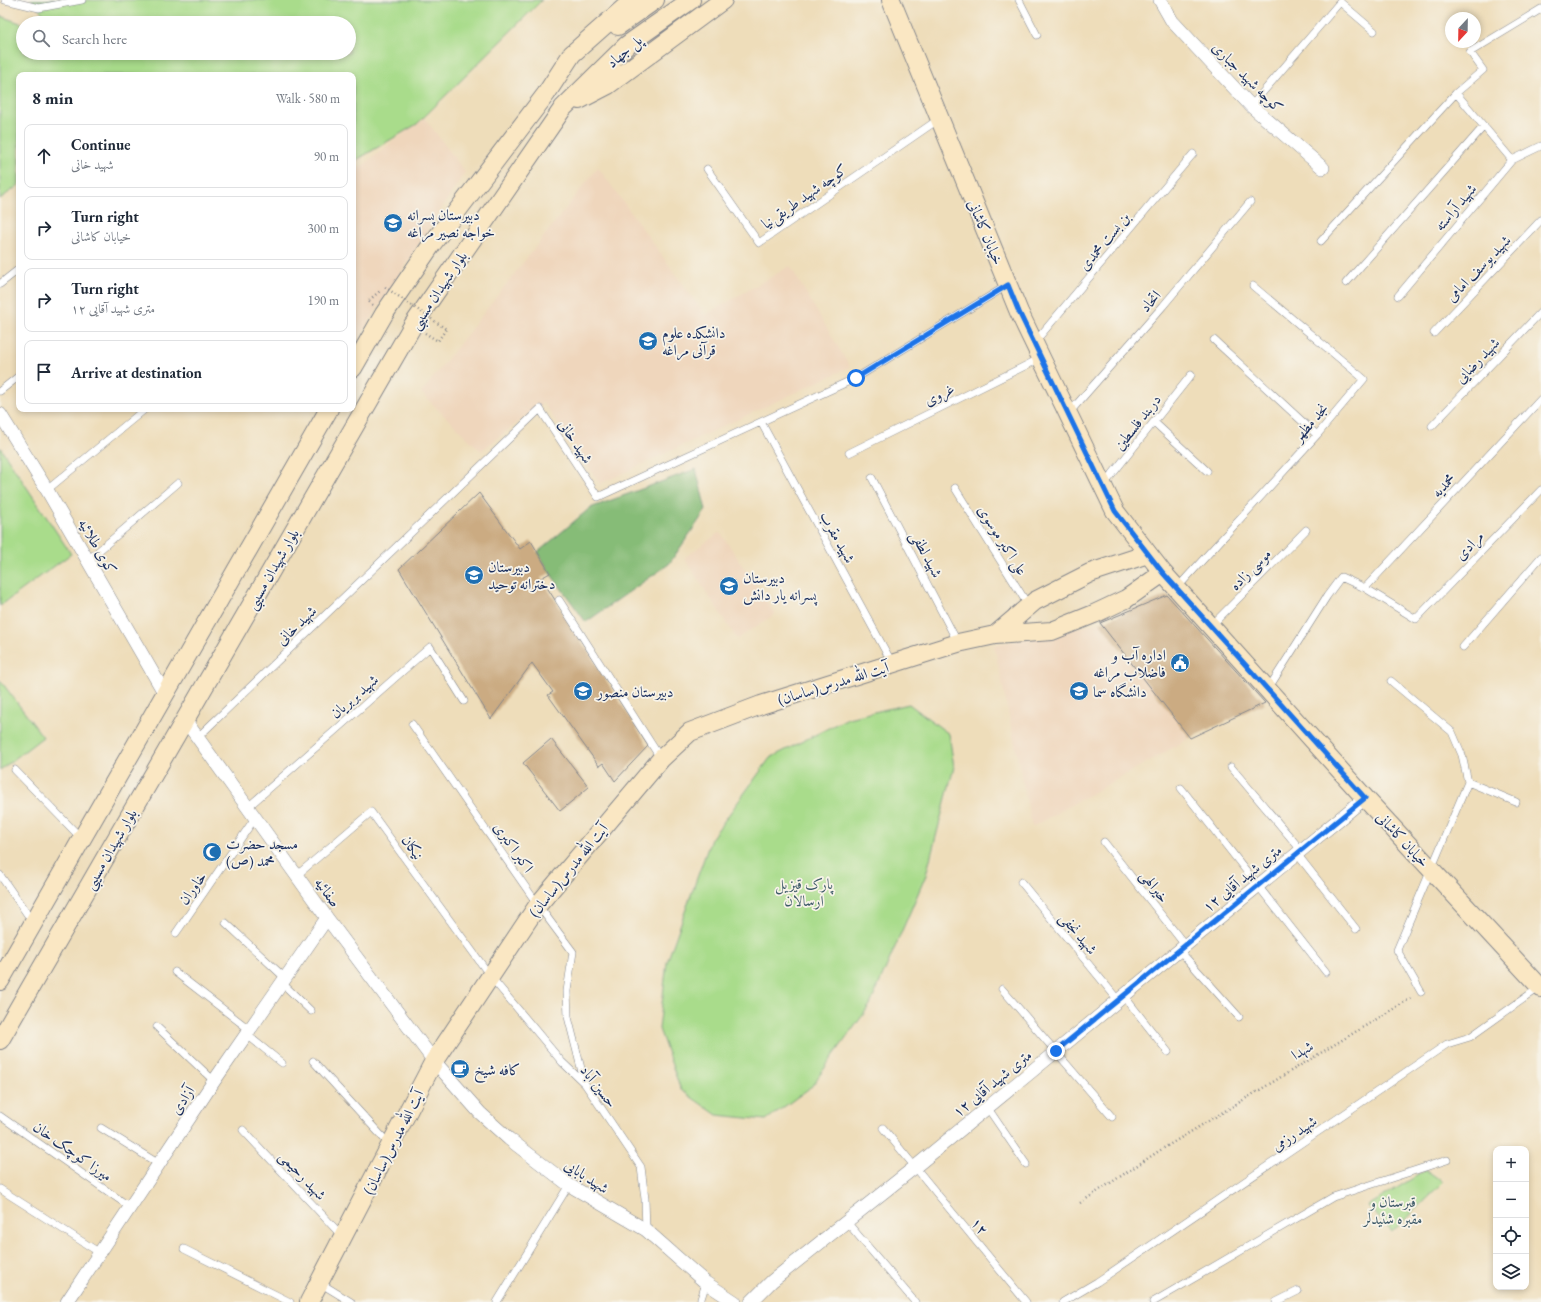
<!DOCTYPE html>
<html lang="en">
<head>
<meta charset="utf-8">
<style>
  :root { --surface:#fff; --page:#f6f6f7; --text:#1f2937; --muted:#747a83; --line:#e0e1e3 }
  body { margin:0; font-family:"EB Garamond",Amiri,serif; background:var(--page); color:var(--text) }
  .controls { position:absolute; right:12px; bottom:12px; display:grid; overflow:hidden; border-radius:8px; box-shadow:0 2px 6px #0003 }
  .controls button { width:36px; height:36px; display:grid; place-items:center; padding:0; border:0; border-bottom:1px solid var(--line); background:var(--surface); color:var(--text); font:20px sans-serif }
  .compass { position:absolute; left:1445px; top:12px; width:36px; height:36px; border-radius:50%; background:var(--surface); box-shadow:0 2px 6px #0003; rotate:202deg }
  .stop { position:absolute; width:12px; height:12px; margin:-9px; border:3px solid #1a73e8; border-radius:50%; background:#fff }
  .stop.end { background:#1a73e8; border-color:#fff; box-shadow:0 1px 4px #0008 }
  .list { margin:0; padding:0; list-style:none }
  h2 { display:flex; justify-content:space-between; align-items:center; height:52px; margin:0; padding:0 16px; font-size:17px }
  h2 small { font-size:13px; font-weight:400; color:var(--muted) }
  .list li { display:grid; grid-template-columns:26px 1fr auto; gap:12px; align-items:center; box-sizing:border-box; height:64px; margin:0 8px 8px; padding:0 8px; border:1px solid var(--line); border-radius:8px }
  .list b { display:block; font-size:15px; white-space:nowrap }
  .list p { margin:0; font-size:13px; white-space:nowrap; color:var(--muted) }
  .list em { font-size:13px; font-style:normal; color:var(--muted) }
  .icon { flex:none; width:22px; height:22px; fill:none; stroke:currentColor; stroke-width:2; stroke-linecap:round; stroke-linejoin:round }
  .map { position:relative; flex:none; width:1541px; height:1302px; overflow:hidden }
  .search { position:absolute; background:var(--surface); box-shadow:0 2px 6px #0003; left:16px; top:16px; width:340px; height:44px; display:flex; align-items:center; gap:10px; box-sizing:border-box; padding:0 14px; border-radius:22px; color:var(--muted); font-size:15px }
  .panel { position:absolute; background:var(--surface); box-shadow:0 2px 6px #0003; left:16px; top:72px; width:340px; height:340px; border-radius:8px }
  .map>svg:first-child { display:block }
  .built { fill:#efd6bc }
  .green { fill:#a9dc8b; stroke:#628674 }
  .forest { fill:#86bc77; stroke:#50766a }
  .building { fill:#cbab82 }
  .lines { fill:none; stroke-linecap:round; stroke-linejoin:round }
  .lane-casing { stroke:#84868c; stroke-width:8 }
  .street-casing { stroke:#84868c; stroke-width:14 }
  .secondary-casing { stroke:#84868c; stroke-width:20 }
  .path { stroke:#84868c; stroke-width:2.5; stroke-dasharray:1 3; stroke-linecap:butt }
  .lane { stroke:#fff; stroke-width:7 }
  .street { stroke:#fff; stroke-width:13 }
  .secondary { stroke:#fae7c3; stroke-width:18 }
  .path-bridge { stroke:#84868c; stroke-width:2.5; stroke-dasharray:1 3; stroke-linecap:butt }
  .route { stroke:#1a73e8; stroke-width:5 }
  .labels { text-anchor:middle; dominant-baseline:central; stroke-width:3.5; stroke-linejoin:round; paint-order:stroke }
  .street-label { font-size:15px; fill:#1b2f5e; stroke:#f7f3e8 }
  .poi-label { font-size:15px; fill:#1b2f5e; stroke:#f7f3e8; text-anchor:start }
  .park-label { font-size:15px; fill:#3e5a69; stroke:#f7f3e8 }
</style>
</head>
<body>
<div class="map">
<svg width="1541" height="1302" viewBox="0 0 1541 1302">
  <rect width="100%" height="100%" fill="#f7f3e8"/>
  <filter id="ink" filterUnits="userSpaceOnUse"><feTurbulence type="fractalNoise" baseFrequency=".025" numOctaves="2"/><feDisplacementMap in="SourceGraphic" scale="8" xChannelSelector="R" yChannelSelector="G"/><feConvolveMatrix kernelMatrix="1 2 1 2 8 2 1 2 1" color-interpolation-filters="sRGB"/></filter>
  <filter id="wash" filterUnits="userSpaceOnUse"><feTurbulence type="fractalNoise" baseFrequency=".012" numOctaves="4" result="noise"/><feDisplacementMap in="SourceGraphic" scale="16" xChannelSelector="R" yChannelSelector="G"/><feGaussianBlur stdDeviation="0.9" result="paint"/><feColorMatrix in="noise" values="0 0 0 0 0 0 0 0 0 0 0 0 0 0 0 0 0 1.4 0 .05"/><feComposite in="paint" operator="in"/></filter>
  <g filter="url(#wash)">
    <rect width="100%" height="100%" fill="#eeddba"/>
    <path class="built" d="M424 117 465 172 358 339 353 334V173Z
      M598 167 705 315 790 266 850 367 600 484 543 403 481 451 421 393Z
      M720 532 775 614 737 639 684 558Z
      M1100 623 1190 738 1032 827 994 645Z"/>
    <path class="green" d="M31 0H542L417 124 353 162V75H19V185L0 199V16L23 24V53H349V23H49L39 8Z
      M0 447 71 554 0 606Z
      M0 680 43 737 0 770Z
      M909 704 949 734 954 767 926 875 870 1005 811 1087 766 1120 717 1115 681 1090 659 1029 667 962 711 839 770 758 848 718Z
      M1426 1170 1443 1182 1392 1232 1368 1206Z"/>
    <path class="forest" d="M696 469 706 510 669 564 586 622 550 573 538 552 590 508Z"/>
    <g id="blocks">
      <path class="building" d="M479 493 520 549 531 541 550 573 541 578 648 746 615 781 603 763 599 766 548 695 553 692 532 663 491 719 399 569Z
        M1167 595 1265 703 1190 738 1100 623Z
        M551 739 589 787 560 811 523 763Z"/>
    </g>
  </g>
  <g filter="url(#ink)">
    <use href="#blocks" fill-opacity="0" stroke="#84868c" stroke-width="1"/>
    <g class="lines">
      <g class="lane-casing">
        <path id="lane" d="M5 0 39 8 82 0
          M1019 0 1037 35
          M1251 106 1340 2 1374 31
          M1512 160 1456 93 1483 70 1470 52 1541 9
          M707 169 759 243 939 119
          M1321 241 1456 93
          M1346 283 1484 126
          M0 284 19 269
          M1398 296 1512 160 1541 146
          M1434 333 1541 220
          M1214 340 1317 435
          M1034 343 1193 154
          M0 391 19 376
          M1069 413 1163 306 1250 202
          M761 422 892 663
          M1154 422 1207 471
          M1432 426 1541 312
          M849 453 1041 358
          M872 478 958 643
          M1103 486 1191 375
          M955 488 1028 605
          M47 490 145 409
          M88 560 178 483
          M1177 588 1317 435 1364 379 1253 286
          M1365 588 1541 399
          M559 600 661 759
          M1211 626 1306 530
          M1463 647 1541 557
          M1391 681 1452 732 1462 755 1468 782 1397 950 1421 992
          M1268 689 1327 596 1341 577 1365 588 1416 619 1541 490
          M412 724 538 905 573 952 567 991 568 1017 585 1084
          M198 737 540 409 598 497 856 378 1008 285
          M1231 767 1301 850
          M15 770 82 839
          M1468 782 1516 802
          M1181 788 1326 972
          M248 807 430 647 464 701
          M1104 842 1185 945
          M1297 854 1356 929
          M0 875 32 921
          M296 876 371 812 491 977 562 1062 585 1084 641 1167 645 1199 646 1230
          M1021 882 1118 1000
          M226 923 285 978
          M176 933 255 818
          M1179 950 1239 1017
          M175 972 250 1030
          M282 983 311 1011
          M1002 989 1112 1117
          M1124 996 1168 1052
          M157 1027 214 1081
          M246 1034 282 1063
          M313 1061 389 1144
          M987 1107 1026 1164
          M0 1116 130 1207
          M101 1128 159 1164
          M883 1128 1026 1302
          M243 1130 342 1236
          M0 1189 100 1253
          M846 1221 915 1302
          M184 1249 290 1302
          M320 1283 351 1302
          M497 1302 569 1185
          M700 1302 706 1283
          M1063 1302 1097 1282 1447 1044 1470 1037 1540 987
          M1153 1302 1333 1197 1447 1160
          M1276 1302 1298 1291"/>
      </g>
      <g class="street-casing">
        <path id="street" d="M1160 0 1172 21 1251 106 1323 168
          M0 414 47 490 165 694
          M185 720 327 918 434 1061 480 1113 509 1139 569 1185 646 1230 706 1283 735 1302
          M67 1302 214 1081 327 918
          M751 1302 772 1281 915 1167 1365 798"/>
      </g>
      <g class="secondary-casing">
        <path id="secondary" d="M891 0 1019 312 1115 511 1163 573 1365 798 1541 988
          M618 26 655 0
          M579 100 608 85 723 0
          M353 368 384 314 432 244 546 94 572 54 633 0
          M995 635 1035 601 1090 573 1148 554
          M0 981 329 409
          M0 1040 413 325 563 108 627 45 691 0
          M309 1302 434 1061 538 905 661 759 690 732 761 705 958 643 995 635 1052 631 1094 614 1126 599 1163 573"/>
      </g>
      <path class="path" d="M373 305 368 301 380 291
        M425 333 438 341 446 329
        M1080 1203 1159 1151 1413 997"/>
      <use href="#lane" class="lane"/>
      <use href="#street" class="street"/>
      <use href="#secondary" class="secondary"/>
      <path class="path-bridge" d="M385 287 446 329"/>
    </g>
  </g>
  <g class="lines" filter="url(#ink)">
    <path class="route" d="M856 378 1008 285 1019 312 1115 511 1163 573 1365 798 1056 1051"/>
  </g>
  <defs>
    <g id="school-disc" transform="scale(1)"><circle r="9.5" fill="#1f6fb2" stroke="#f7f3e8"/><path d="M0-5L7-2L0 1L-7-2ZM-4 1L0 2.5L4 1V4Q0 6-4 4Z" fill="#fff"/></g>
    <g id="university-disc" transform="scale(1)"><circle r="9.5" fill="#1f6fb2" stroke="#f7f3e8"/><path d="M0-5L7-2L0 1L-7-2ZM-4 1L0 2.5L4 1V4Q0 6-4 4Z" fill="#fff"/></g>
    <g id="civic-disc" transform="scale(1)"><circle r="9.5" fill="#1f6fb2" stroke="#f7f3e8"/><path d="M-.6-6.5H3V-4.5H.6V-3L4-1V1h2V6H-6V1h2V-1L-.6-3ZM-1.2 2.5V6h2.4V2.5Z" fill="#fff"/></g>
    <g id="mosque-disc" transform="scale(1)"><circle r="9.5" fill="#1f6fb2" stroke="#f7f3e8"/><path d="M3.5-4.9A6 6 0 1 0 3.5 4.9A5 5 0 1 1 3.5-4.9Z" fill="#fff"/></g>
    <g id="cafe-disc" transform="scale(1)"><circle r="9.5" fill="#1f6fb2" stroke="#f7f3e8"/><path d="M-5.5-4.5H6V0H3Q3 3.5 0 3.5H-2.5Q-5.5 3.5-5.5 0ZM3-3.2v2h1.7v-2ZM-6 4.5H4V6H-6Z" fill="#fff"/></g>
  </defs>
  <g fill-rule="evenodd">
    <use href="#school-disc" x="393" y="223"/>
    <use href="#university-disc" x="648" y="341"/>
    <use href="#school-disc" x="474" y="575"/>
    <use href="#school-disc" x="729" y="586"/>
    <use href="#civic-disc" x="1180" y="663"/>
    <use href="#school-disc" x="583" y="691"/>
    <use href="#university-disc" x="1079" y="691"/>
    <use href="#mosque-disc" x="212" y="852"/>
    <use href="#cafe-disc" x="460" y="1069"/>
  </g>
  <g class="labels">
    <g class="street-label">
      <text transform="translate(624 51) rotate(-41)">پل جهاد</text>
      <text transform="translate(1248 77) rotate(45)">کوچه شهید جباری</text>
      <text transform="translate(804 196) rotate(-35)">کوچه شهید طریقی‌نیا</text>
      <text transform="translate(1455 207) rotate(-50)">شهید آراسته</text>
      <text transform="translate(986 232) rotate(67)">خیابان کاشانی</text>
      <text transform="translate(1104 241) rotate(-50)">بن بست محمدی</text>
      <text transform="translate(1478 268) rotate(-46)">شهید یوسف امامی</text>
      <text transform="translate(438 290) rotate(-56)">بلوار شهیدان مسیبی</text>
      <text transform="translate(1150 301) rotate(-49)">اتحاد</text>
      <text transform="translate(1477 360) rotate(-46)">شهید رضایی</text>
      <text transform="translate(939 394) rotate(-26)">غروی</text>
      <text transform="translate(1137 422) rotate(-52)">دربند فلسطین</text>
      <text transform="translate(1310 422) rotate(-49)">نجد مظهر</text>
      <text transform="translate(576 441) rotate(56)">شهید خانی</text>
      <text transform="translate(1443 485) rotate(-47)">محمدیه</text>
      <text transform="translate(838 537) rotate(61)">شهید مقرب</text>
      <text transform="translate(1003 540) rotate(58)">علی اکبر موسوی</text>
      <text transform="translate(1469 545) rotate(-46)">مرادی</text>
      <text transform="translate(98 546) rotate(60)">کوی طلائیه</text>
      <text transform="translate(927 554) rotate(62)">شهید لطفی</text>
      <text transform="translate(272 569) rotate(-60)">بلوار شهیدان مسیبی</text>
      <text transform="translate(1250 569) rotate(-45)">موسی زاده</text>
      <text transform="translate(296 625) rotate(-44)">شهید خانی</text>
      <text transform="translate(833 683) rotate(-17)">آیت الله مدرس(ساسان)</text>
      <text transform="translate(354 696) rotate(-41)">شهید بربریان</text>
      <text transform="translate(1403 839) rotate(47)">خیابان کاشانی</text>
      <text transform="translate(413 847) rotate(54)">نیکان</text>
      <text transform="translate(514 847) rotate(55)">اکبر اکبری</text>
      <text transform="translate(110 849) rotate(-60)">بلوار شهیدان مسیبی</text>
      <text transform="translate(568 870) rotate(-51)">آیت الله مدرس(ساسان)</text>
      <text transform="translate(1242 878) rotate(-39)">۱۲ متری شهید آقایی</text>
      <text transform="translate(1155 886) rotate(52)">خیرالهی</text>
      <text transform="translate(192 888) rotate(-55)">خاوران</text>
      <text transform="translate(328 892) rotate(54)">صفائیه</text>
      <text transform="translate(1079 933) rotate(51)">شهید نجفی</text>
      <text transform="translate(1302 1050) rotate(-31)">شهدا</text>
      <text transform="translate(992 1083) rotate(-39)">۱۲ متری شهید آقایی</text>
      <text transform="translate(599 1086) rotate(52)">حسین آباد</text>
      <text transform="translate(182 1100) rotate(-56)">آزادی</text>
      <text transform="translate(1294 1133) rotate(-34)">شهید رزمی</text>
      <text transform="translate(393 1142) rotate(-63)">آیت الله مدرس(ساسان)</text>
      <text transform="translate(73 1151) rotate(35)">میرزا کوچک خان</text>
      <text transform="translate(303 1175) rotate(47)">شهید رحیمی</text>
      <text transform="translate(587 1176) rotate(33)">شهید بابایی</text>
      <text transform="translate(980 1226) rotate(50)">۱۲</text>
    </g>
    <g class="poi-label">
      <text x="407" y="214">دبیرستان پسرانه<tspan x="407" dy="17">خواجه نصیر مراغه</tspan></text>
      <text x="662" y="332">دانشکده علوم<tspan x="662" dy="17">قرآنی مراغه</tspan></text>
      <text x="488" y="566">دبیرستان<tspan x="488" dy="17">دخترانه توحید</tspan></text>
      <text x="743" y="577">دبیرستان<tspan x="743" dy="17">پسرانه یار دانش</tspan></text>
      <text x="1166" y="654" text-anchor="end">اداره آب و<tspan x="1166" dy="17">فاضلاب مراغه</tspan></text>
      <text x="597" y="691">دبیرستان منصور</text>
      <text x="1093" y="691">دانشگاه سما</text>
      <text x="226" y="843">مسجد حضرت<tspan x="226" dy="17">محمد (ص)</tspan></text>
      <text x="474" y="1069">کافه شیخ</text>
    </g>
    <g class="park-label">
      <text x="804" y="883">پارک قیزیل<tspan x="804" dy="17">ارسالان</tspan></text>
      <text x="1393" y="1201">قبرستان و<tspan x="1393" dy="17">مقبره شئیدلر</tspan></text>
    </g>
  </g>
</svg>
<div class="controls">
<button>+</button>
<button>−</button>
<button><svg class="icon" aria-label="locate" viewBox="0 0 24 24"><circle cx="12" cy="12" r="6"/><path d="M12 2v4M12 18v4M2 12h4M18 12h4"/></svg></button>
<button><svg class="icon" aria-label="layers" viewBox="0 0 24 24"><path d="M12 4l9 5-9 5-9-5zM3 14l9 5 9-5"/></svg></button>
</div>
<svg class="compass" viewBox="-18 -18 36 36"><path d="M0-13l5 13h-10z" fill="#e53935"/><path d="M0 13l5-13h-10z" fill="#747a83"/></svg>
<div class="stop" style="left:856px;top:378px"></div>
<div class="stop end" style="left:1056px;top:1051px"></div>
<div class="search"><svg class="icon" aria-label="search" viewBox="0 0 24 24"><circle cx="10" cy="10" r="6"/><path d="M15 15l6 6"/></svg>Search here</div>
<section class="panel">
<h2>8 min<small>Walk · 580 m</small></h2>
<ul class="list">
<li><svg class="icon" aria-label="ahead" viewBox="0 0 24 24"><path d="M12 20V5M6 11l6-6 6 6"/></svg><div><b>Continue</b><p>شهید خانی</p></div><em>90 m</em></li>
<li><svg class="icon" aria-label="right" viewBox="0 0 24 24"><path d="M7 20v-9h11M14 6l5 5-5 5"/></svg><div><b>Turn right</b><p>خیابان کاشانی</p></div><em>300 m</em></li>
<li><svg class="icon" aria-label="right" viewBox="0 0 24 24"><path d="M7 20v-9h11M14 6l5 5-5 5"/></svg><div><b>Turn right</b><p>۱۲ متری شهید آقایی</p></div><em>190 m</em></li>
<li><svg class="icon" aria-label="arrive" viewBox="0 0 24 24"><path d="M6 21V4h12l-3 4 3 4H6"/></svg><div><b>Arrive at destination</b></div></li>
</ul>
</section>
</div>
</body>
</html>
